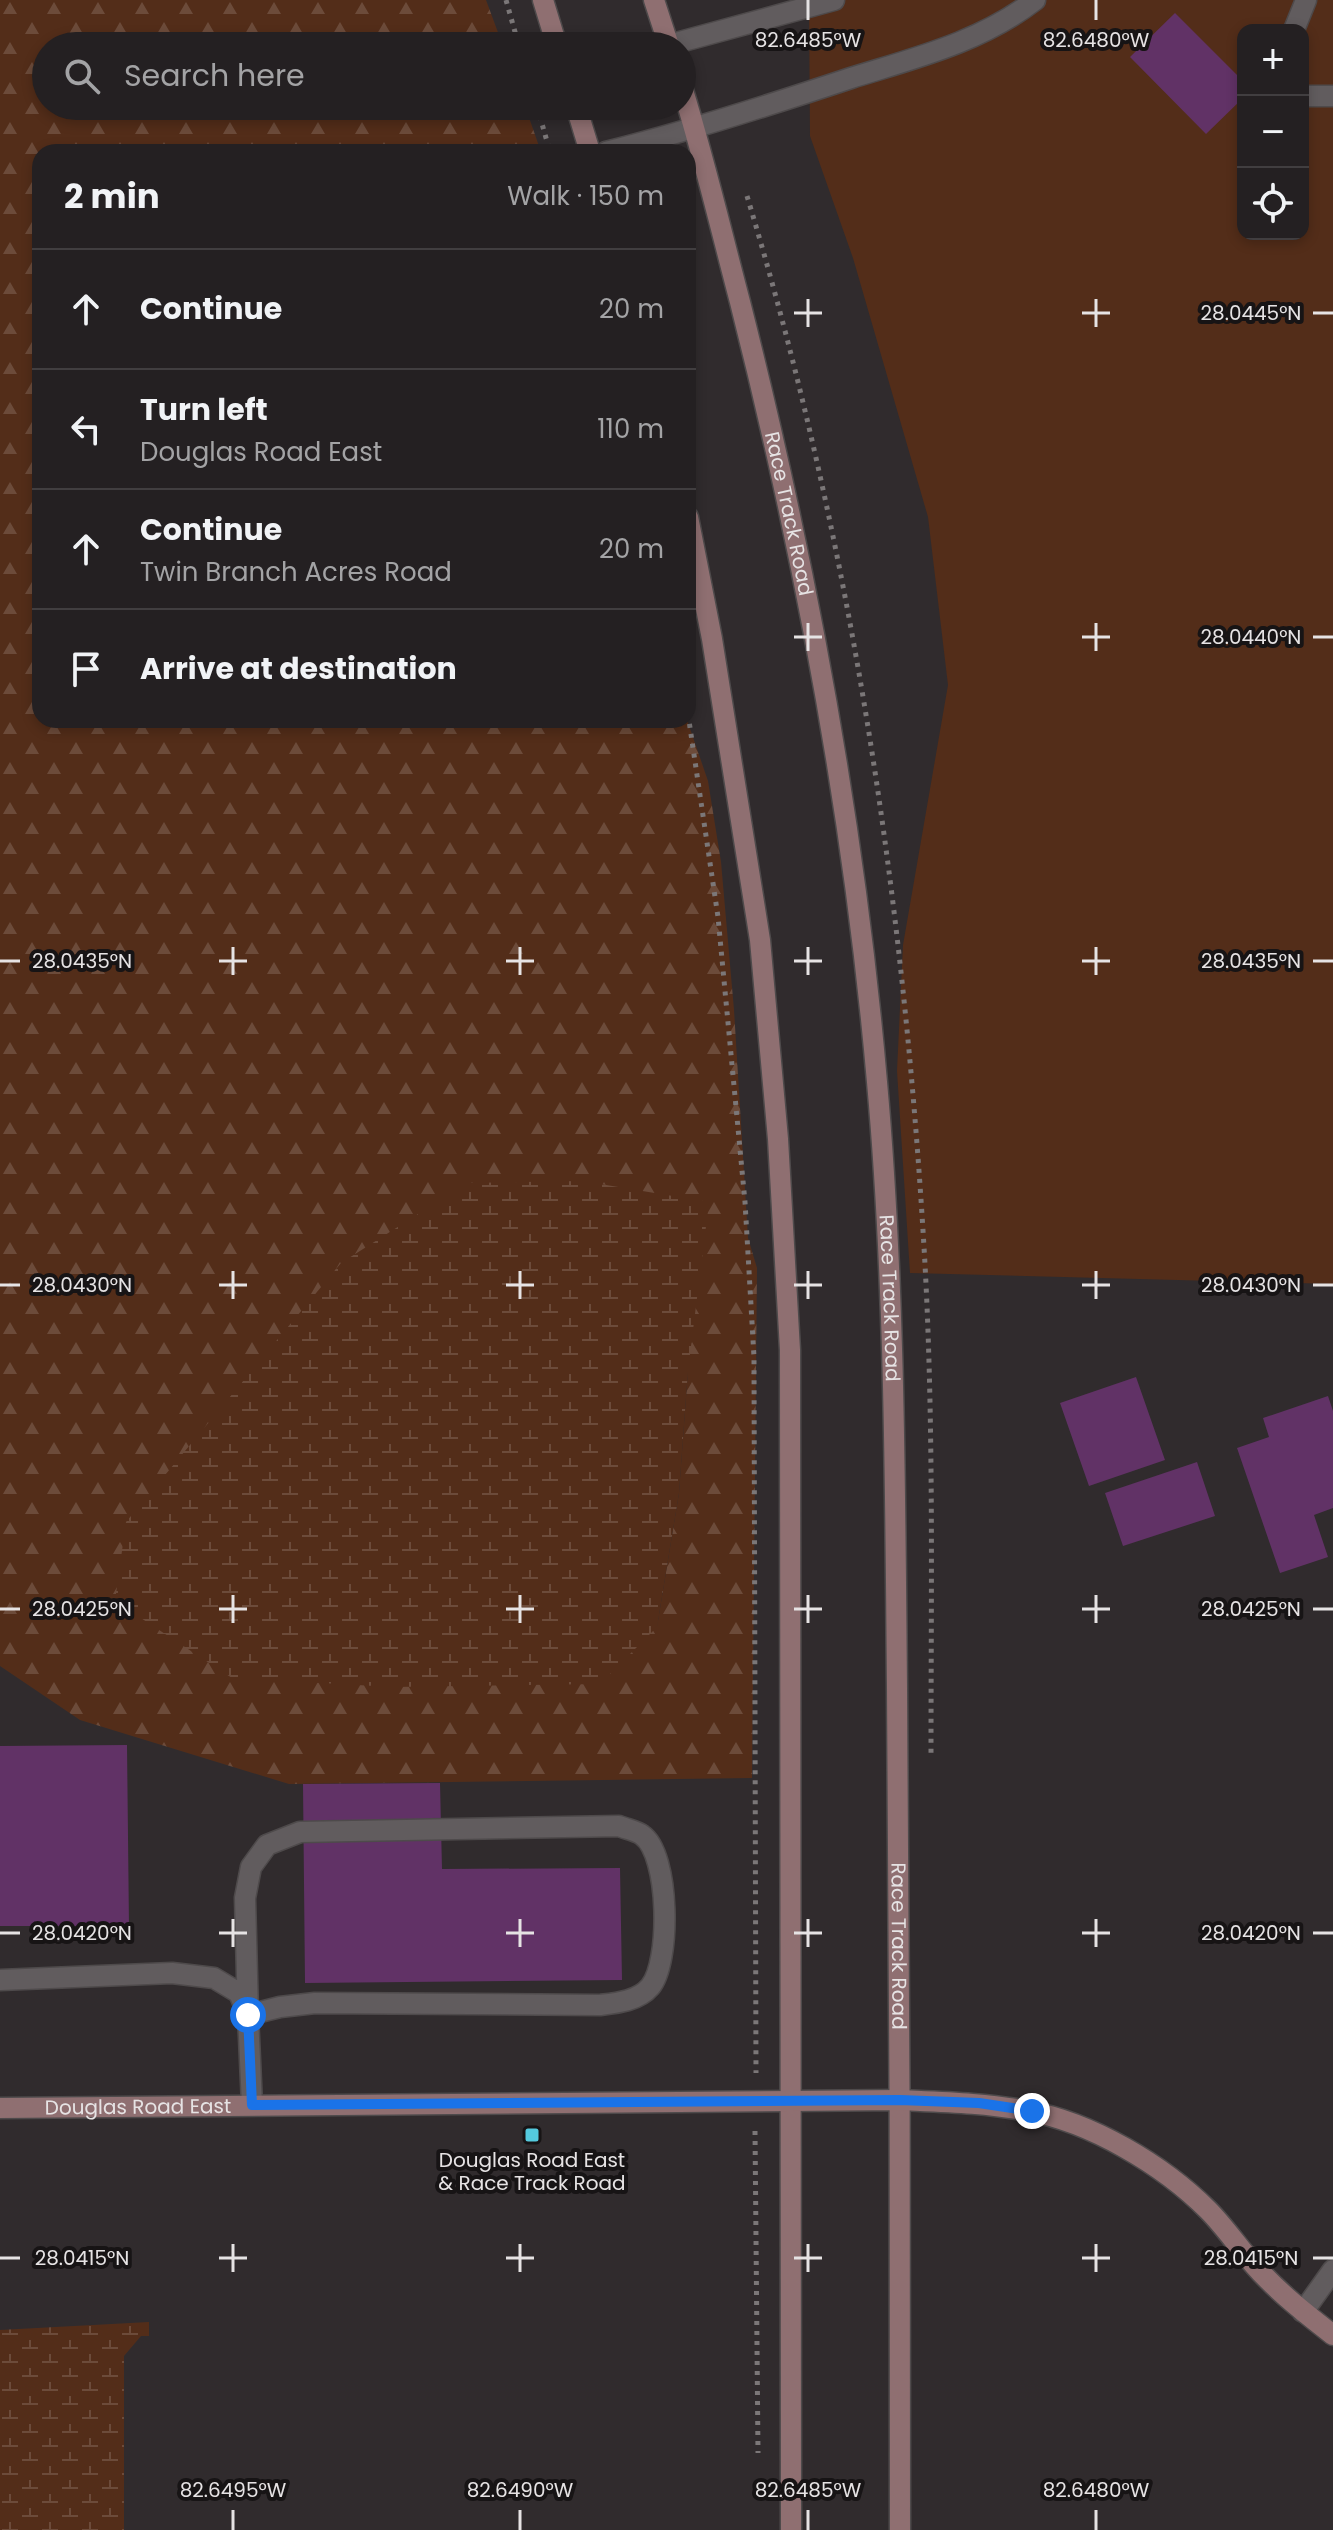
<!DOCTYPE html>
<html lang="en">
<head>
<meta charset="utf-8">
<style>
  :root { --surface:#242022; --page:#302d2f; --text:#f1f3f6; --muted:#a3a3a5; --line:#413e40 }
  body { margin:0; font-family:Poppins,sans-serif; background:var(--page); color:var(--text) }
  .controls { position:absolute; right:24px; top:24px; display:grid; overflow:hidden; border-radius:16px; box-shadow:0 4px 12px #0003 }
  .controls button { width:72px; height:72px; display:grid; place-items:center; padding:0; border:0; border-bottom:2px solid var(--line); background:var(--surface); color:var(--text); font:40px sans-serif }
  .stop { position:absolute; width:24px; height:24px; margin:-18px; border:6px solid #1a73e8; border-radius:50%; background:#fff }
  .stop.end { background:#1a73e8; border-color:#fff; box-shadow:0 2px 8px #0008 }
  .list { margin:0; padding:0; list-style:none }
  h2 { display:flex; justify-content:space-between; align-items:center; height:104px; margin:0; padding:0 32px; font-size:34px }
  h2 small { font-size:26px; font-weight:400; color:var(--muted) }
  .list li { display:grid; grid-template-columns:52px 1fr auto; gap:24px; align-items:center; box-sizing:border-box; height:120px; padding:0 32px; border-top:2px solid var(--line) }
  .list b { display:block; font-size:30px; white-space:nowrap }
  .list p { margin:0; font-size:26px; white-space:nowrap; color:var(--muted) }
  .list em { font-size:26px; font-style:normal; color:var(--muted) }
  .icon { flex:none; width:44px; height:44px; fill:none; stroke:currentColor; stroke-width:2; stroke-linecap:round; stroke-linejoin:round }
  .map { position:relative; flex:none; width:1333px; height:2530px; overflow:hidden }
  .search { position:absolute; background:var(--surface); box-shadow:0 4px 12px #0003; left:32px; top:32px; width:664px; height:88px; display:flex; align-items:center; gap:20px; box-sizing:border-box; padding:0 28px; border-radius:44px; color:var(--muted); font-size:30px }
  .panel { position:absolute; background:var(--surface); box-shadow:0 4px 12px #0003; left:32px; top:144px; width:664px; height:584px; border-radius:24px }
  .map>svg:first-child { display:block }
  .forest { fill:url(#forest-firs); fill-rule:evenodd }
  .wetland { fill:url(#wetland-marsh) }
  .park { fill:#532d19; fill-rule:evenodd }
  .building { fill:#613266 }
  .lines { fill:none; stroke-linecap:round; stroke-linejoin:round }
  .lane-casing { stroke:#4e4a4b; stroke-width:23 }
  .street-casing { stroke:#4e4a4b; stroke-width:23 }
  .secondary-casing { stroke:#4e4a4b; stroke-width:23 }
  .path { stroke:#7b7778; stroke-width:5; stroke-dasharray:4 6; stroke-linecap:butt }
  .lane { stroke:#615c5e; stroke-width:20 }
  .street { stroke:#615c5e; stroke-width:20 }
  .secondary { stroke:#8f6f71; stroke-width:20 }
  .route { stroke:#1a73e8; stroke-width:10 }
  .ticks { fill:none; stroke:#e6e3e4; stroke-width:3 }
  .poi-dot { fill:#54cade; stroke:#171415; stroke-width:3 }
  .labels { text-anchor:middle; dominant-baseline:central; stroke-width:8; stroke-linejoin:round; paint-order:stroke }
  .street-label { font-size:20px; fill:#e6e3e4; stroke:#171415 }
  .poi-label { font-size:20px; fill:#e6e3e4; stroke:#171415 }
  .ticks-label { font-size:20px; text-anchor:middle; fill:#e6e3e4; stroke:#171415; stroke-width:8; stroke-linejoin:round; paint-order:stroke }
</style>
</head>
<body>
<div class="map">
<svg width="1333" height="2530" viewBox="0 0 1333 2530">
  <defs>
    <pattern id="forest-firs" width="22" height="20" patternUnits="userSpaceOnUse" patternTransform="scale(2)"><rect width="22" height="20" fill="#532d19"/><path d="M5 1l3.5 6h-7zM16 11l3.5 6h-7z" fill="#6c4b3a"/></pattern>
    <pattern id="wetland-marsh" width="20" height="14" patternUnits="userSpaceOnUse" patternTransform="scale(2)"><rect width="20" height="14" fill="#532d19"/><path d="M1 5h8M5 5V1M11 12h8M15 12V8" fill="none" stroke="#6c4b3a"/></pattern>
  </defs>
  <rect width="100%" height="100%" fill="#302b2d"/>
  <path class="forest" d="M0 0H486L503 46H46V106H525L541 152H40V720H687L708 781 721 862 734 1010 748 1238 757 1268 752 1778 289 1784 80 1720 0 1666ZM688 1370 679 1493 657 1627Z"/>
  <path class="wetland" d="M582 1181 709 1202 688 1370 679 1493 657 1627 600 1684 393 1687 232 1678 115 1601 126 1522 341 1263 467 1183Z
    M149 2322V2336H141L124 2356V2530H0V2330Z"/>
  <path class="park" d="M809 0H1333V1284L910 1273 897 1071 903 945 948 685 928 517 853 258 810 136ZM1243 30H1303V234H1243Z"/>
  <path class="building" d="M1175 13 1243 81V98L1206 134 1130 57Z
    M1136 1377 1165 1460 1089 1486 1060 1403Z
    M1328 1396 1333 1411V1508L1314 1515 1328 1557 1280 1573 1237 1448 1269 1437 1263 1418Z
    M1197 1462 1215 1516 1123 1546 1105 1493Z
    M127 1745 129 1926H0V1746Z
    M440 1783 442 1869 620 1868 622 1980 305 1983 303 1784Z"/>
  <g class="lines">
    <g class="lane-casing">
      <path id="lane" d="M1294 30 1306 0
        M665 46 834 0
        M1303 96H1333
        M606 152C689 131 770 105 851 78 915 58 981 42 1035 0
        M619 1826C626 1829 637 1831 642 1835 670 1854 671 1963 650 1987 638 2001 617 2003 600 2005L315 2003 280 2007 248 2015 245 1898 251 1867 267 1845 300 1832Z
        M0 1980 172 1973 214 1978 239 1993 248 2015 252 2105"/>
    </g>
    <g class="street-casing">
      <path id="street" d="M1303 2312 1333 2270"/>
    </g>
    <g class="secondary-casing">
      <g id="secondary">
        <path d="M543 0 557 46"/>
        <path d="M654 0 669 46"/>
        <path id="s1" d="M682 87C704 158 721 230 740 302 805 558 854 818 877 1082 895 1283 895 1486 897 1688 900 1969 900 2249 900 2530"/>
        <path d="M576 106 590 152"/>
        <path d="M688 517 712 639 760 940 778 1139 790 1350 791 2530"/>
        <path id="s2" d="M0 2108 900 2100C943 2102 986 2103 1028 2111 1091 2122 1163 2165 1208 2210 1225 2227 1239 2248 1255 2266 1278 2292 1306 2314 1333 2335"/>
      </g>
    </g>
    <path class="path" d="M506 0 519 46
      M537 106 550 152
      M747 196C850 537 903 892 924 1247 934 1415 931 1585 931 1753
      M688 714 718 917 745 1202 754 1357 756 2073
      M755 2131 758 2453"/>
    <use href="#lane" class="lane"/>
    <use href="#street" class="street"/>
    <use href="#secondary" class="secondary"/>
  </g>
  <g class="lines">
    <path class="route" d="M248 2015 252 2105 900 2100 979 2103 1032 2111"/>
  </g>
  <path class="ticks" d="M808 0V20M1096 0V20M808 299V327M1096 299V327M794 313H822M1082 313H1110M1313 313H1333M808 623V651M1096 623V651M794 637H822M1082 637H1110M1313 637H1333M233 947V975M520 947V975M808 947V975M1096 947V975M0 961H20M219 961H247M506 961H534M794 961H822M1082 961H1110M1313 961H1333M233 1271V1299M520 1271V1299M808 1271V1299M1096 1271V1299M0 1285H20M219 1285H247M506 1285H534M794 1285H822M1082 1285H1110M1313 1285H1333M233 1595V1623M520 1595V1623M808 1595V1623M1096 1595V1623M0 1609H20M219 1609H247M506 1609H534M794 1609H822M1082 1609H1110M1313 1609H1333M233 1919V1947M520 1919V1947M808 1919V1947M1096 1919V1947M0 1933H20M219 1933H247M506 1933H534M794 1933H822M1082 1933H1110M1313 1933H1333M233 2244V2272M520 2244V2272M808 2244V2272M1096 2244V2272M0 2258H20M219 2258H247M506 2258H534M794 2258H822M1082 2258H1110M1313 2258H1333M233 2510V2530M520 2510V2530M808 2510V2530M1096 2510V2530"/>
  <rect class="poi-dot" x="524" y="2127" width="16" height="16" rx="4"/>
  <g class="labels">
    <g class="street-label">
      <text stroke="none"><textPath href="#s1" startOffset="440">Race Track Road</textPath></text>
      <text stroke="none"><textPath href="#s1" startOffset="1232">Race Track Road</textPath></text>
      <text stroke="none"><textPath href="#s1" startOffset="1880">Race Track Road</textPath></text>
      <text stroke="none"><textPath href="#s2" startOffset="138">Douglas Road East</textPath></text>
    </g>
    <g class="poi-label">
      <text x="532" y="2160">Douglas Road East<tspan x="532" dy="23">&amp; Race Track Road</tspan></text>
    </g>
  </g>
  <g class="ticks-label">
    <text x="808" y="47">82.6485°W</text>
    <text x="1096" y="47">82.6480°W</text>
    <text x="1251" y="320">28.0445°N</text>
    <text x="1251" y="644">28.0440°N</text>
    <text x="82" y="968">28.0435°N</text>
    <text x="1251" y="968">28.0435°N</text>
    <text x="82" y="1292">28.0430°N</text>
    <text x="1251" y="1292">28.0430°N</text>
    <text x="82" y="1616">28.0425°N</text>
    <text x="1251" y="1616">28.0425°N</text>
    <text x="82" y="1940">28.0420°N</text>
    <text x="1251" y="1940">28.0420°N</text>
    <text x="82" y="2265">28.0415°N</text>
    <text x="1251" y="2265">28.0415°N</text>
    <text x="233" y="2497">82.6495°W</text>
    <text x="520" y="2497">82.6490°W</text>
    <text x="808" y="2497">82.6485°W</text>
    <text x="1096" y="2497">82.6480°W</text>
  </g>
</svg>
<div class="controls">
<button>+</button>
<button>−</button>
<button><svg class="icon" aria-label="locate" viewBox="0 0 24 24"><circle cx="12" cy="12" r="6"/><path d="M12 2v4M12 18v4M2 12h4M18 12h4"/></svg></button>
</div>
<div class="stop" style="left:248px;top:2015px"></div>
<div class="stop end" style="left:1032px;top:2111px"></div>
<div class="search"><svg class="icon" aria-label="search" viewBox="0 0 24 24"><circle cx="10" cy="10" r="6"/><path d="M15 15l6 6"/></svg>Search here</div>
<section class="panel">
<h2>2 min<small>Walk · 150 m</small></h2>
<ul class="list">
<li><svg class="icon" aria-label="ahead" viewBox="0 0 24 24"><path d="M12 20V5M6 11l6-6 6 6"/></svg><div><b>Continue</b></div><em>20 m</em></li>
<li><svg class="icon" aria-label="left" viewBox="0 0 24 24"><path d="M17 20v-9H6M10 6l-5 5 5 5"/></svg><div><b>Turn left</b><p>Douglas Road East</p></div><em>110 m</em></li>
<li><svg class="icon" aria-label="ahead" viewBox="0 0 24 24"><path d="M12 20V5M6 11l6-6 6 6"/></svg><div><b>Continue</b><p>Twin Branch Acres Road</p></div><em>20 m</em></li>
<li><svg class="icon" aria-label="arrive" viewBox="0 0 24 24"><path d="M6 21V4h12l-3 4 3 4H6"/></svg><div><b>Arrive at destination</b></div></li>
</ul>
</section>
</div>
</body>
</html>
